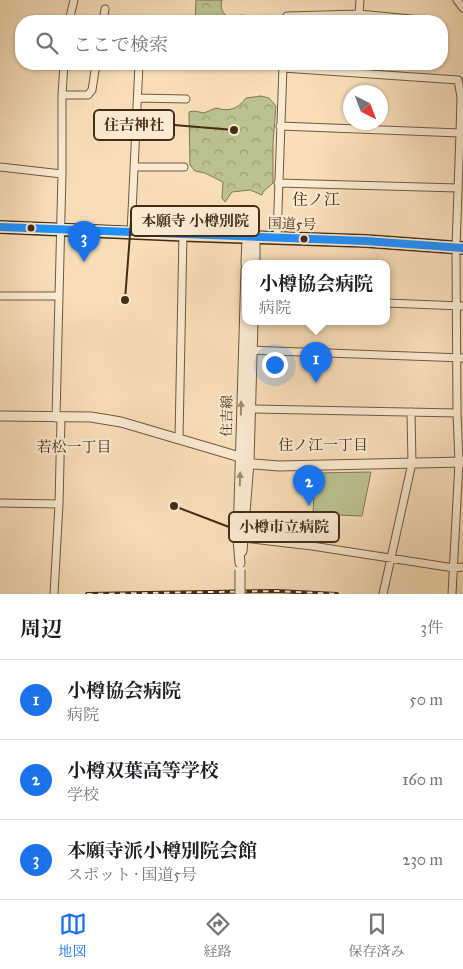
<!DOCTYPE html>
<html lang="ja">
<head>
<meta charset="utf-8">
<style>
  :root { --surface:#fff; --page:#f6f6f6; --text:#202124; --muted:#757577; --line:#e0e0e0; --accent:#1a73e8 }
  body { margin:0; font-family:"IM FELL Great Primer","Noto Serif JP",serif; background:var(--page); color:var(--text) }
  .compass { position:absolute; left:343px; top:85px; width:45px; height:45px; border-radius:50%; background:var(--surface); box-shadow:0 1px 4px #0004; rotate:138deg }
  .you { position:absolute; left:274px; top:364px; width:18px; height:18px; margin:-12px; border:4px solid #fff; border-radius:50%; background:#1a73e8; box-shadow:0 0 0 8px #1a73e833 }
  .badge { display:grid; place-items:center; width:32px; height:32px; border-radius:50%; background:var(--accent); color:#fff; font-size:16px; font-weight:700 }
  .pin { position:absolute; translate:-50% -41px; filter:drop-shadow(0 1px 2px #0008) }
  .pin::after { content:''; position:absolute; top:26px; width:18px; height:15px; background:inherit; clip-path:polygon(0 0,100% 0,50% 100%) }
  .popup { position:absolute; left:242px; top:260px; width:148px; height:65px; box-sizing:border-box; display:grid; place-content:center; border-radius:10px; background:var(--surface); filter:drop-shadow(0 1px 4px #0005); font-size:16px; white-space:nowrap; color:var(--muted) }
  .popup b { font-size:19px; color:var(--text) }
  .popup::after { content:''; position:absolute; left:50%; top:100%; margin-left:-10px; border:10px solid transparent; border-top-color:var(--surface) }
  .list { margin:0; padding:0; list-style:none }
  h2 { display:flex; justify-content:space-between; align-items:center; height:65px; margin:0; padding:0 20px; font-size:21px }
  h2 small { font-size:16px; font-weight:400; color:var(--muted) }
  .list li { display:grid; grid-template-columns:32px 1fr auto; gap:15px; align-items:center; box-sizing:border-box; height:80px; padding:0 20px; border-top:1px solid var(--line) }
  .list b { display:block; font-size:19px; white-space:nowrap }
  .list p { margin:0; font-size:16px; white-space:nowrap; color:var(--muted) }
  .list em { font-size:16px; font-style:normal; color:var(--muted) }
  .icon { flex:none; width:28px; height:28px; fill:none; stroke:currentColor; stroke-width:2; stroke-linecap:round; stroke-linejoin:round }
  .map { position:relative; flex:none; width:463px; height:594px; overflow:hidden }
  .search { position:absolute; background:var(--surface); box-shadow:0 1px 4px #0004; left:15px; right:15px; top:15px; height:55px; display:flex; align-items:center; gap:12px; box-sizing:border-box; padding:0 18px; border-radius:20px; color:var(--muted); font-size:19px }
  .sheet { height:305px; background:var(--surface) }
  nav { display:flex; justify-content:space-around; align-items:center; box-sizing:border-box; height:70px; border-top:1px solid var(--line); background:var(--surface); font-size:14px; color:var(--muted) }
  nav a { display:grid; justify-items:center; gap:2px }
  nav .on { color:var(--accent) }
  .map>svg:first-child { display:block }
  .green { fill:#bbc290; stroke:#807753 }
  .forest { fill:url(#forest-crowns); stroke:#807753 }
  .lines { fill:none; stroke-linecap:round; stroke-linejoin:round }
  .minor-casing { stroke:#71583e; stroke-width:9 }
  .tertiary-casing { stroke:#71583e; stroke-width:11 }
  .trunk-casing { stroke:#442c16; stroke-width:14 }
  .minor { stroke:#faead1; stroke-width:7 }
  .tertiary { stroke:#faead1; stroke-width:9 }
  .trunk { stroke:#f8deb8; stroke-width:11 }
  .rail-casing { stroke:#442c16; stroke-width:4 }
  .rail { stroke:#faead1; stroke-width:2; stroke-dasharray:5.5; stroke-linecap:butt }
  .tertiary-bridge-casing { stroke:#71583e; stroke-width:11; stroke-linecap:butt }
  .tertiary-bridge { stroke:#faead1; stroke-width:9 }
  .bus-1-casing { stroke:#faead1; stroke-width:11 }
  .bus-1 { stroke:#1e90ff; stroke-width:8 }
  .oneway { fill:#9f8b74 }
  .bus-dot { fill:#442c16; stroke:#faead1; stroke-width:2 }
  .labels { text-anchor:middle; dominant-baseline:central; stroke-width:4.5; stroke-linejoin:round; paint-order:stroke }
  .street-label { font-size:14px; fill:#442c16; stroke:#faead1 }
  .neighbourhood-label { font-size:15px; fill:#442c16; stroke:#faead1 }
  .quarter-label { font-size:16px; fill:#442c16; stroke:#faead1 }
  .leader { fill:none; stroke:#442c16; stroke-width:2 }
  .callout-dot { fill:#442c16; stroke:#faead1; stroke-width:2 }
  .callout { fill:#faead1; stroke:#442c16; stroke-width:2 }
  .callout-label { font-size:15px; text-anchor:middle; font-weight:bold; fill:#442c16 }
</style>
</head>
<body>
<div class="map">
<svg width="463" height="594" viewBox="0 0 463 594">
  <defs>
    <pattern id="forest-crowns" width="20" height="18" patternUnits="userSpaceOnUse" patternTransform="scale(1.25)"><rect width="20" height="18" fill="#bbc290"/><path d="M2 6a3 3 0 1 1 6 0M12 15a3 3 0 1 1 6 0" fill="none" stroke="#9a9e75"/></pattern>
  </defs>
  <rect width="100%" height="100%" fill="#f8deb8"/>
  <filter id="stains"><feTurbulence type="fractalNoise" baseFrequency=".004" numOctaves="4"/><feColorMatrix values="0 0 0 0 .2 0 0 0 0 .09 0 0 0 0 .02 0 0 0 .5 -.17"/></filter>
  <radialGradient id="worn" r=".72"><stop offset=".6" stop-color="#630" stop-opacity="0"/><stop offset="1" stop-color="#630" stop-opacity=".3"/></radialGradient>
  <path class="green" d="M371 472 362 516 313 514 315 473Z"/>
  <path class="forest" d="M196 0H222C220 8 222 13 229 18L242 15 252 17 254 21H195Z
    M261 96 269 98 276 106 273 142V183L263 192 262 195 250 190 232 192 225 202 222 198 223 182 205 173 195 171 190 165 189 112 194 111 204 113 216 108C229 112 238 109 246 98Z"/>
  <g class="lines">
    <g class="minor-casing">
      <path id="minor" d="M457 0 463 8
        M359 14 360 0
        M69 21 74 0
        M103 21 105 9
        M287 21V16L359 14 421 20
        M62 95H88L92 90 96 64
        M138 98 186 99
        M280 126 460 133 461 97 458 80 283 68
        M0 167 62 174
        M135 167H184
        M278 183 458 188
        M131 233 139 64
        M277 238 283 66
        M0 296H59
        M386 303 463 306
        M248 350 463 358
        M251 409 457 413
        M56 418 62 174V95L64 64
        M179 438 183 235
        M0 503 59 504
        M244 538 312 546 454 568 463 567
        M54 594 59 504 61 418
        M383 594 412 463 411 412
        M452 594 459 462 457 413 456 247 460 133H463"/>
    </g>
    <g class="tertiary-casing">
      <path id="tertiary" d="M246 264 247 237
        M255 264V238
        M0 416 91 417 121 422 240 457 253 464 279 466 463 462
        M242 551 249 462 253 322
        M240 563 238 539 246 269"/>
    </g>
    <g class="trunk-casing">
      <path id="trunk" d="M0 227 183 235 366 241 463 248"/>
    </g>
    <use href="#minor" class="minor"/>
    <use href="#tertiary" class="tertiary"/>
    <use href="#trunk" class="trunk"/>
    <g class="rail-casing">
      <path id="rail" d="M87 594 277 591 337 594"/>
    </g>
    <use href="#rail" class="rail"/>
    <g class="tertiary-bridge-casing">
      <path id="tertiary-bridge" d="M240 594V570"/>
    </g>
    <use href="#tertiary-bridge" class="tertiary-bridge"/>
    <g class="bus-1-casing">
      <path id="bus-1" d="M0 227 366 241 463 248"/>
    </g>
    <use href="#bus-1" class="bus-1"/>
  </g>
  <defs><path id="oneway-solid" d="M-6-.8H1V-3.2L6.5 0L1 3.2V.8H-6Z" transform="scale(1.25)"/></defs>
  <g class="oneway">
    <use href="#oneway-solid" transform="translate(241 408) rotate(-89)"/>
    <use href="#oneway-solid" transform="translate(240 479) rotate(-88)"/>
  </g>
  <g class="bus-dot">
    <circle cx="31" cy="228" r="4.5"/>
    <circle cx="304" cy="239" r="4.5"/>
  </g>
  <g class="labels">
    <g class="street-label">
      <text transform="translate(292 224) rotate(1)">国道5号</text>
      <text transform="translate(227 416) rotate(-89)">住吉線</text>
    </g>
    <g class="neighbourhood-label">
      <text x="323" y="445">住ノ江一丁目</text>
      <text x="74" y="447">若松一丁目</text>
    </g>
    <g class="quarter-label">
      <text x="316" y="199">住ノ江</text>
    </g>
  </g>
  <path class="leader" d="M234 130L174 125M125 300L131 221M174 506L229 527"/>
  <g class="callout-dot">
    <circle cx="234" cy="130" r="5"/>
    <circle cx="125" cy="300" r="5"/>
    <circle cx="174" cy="506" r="5"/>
  </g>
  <g class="callout">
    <rect x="94" y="110" width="80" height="30" rx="5"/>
    <rect x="131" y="206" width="128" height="30" rx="5"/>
    <rect x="229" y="512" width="110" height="30" rx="5"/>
  </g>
  <g class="callout-label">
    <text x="134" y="130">住吉神社</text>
    <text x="195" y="226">本願寺 小樽別院</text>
    <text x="284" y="532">小樽市立病院</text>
  </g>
  <rect width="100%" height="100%" filter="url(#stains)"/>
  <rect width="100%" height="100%" fill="url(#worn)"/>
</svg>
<svg class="compass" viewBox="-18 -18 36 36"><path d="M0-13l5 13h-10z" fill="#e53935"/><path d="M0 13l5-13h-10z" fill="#757577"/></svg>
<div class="you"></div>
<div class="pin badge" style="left:316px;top:383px">1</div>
<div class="popup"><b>小樽協会病院</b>病院</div>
<div class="pin badge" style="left:309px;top:506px">2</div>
<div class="pin badge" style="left:84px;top:262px">3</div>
<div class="search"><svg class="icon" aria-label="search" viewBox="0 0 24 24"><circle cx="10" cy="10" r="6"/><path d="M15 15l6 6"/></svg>ここで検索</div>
</div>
<section class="sheet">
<h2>周辺<small>3件</small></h2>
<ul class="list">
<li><span class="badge">1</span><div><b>小樽協会病院</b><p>病院</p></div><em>50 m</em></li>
<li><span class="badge">2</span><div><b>小樽双葉高等学校</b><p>学校</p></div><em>160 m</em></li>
<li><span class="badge">3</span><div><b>本願寺派小樽別院会館</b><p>スポット · 国道5号</p></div><em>230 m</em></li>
</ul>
</section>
<nav>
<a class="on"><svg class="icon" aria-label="map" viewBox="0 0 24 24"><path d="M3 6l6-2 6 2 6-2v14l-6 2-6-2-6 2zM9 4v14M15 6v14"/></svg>地図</a>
<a><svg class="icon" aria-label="directions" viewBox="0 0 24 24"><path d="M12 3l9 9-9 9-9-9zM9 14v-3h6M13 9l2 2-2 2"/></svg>経路</a>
<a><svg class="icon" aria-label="saved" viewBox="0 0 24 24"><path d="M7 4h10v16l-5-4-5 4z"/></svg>保存済み</a>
</nav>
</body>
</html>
